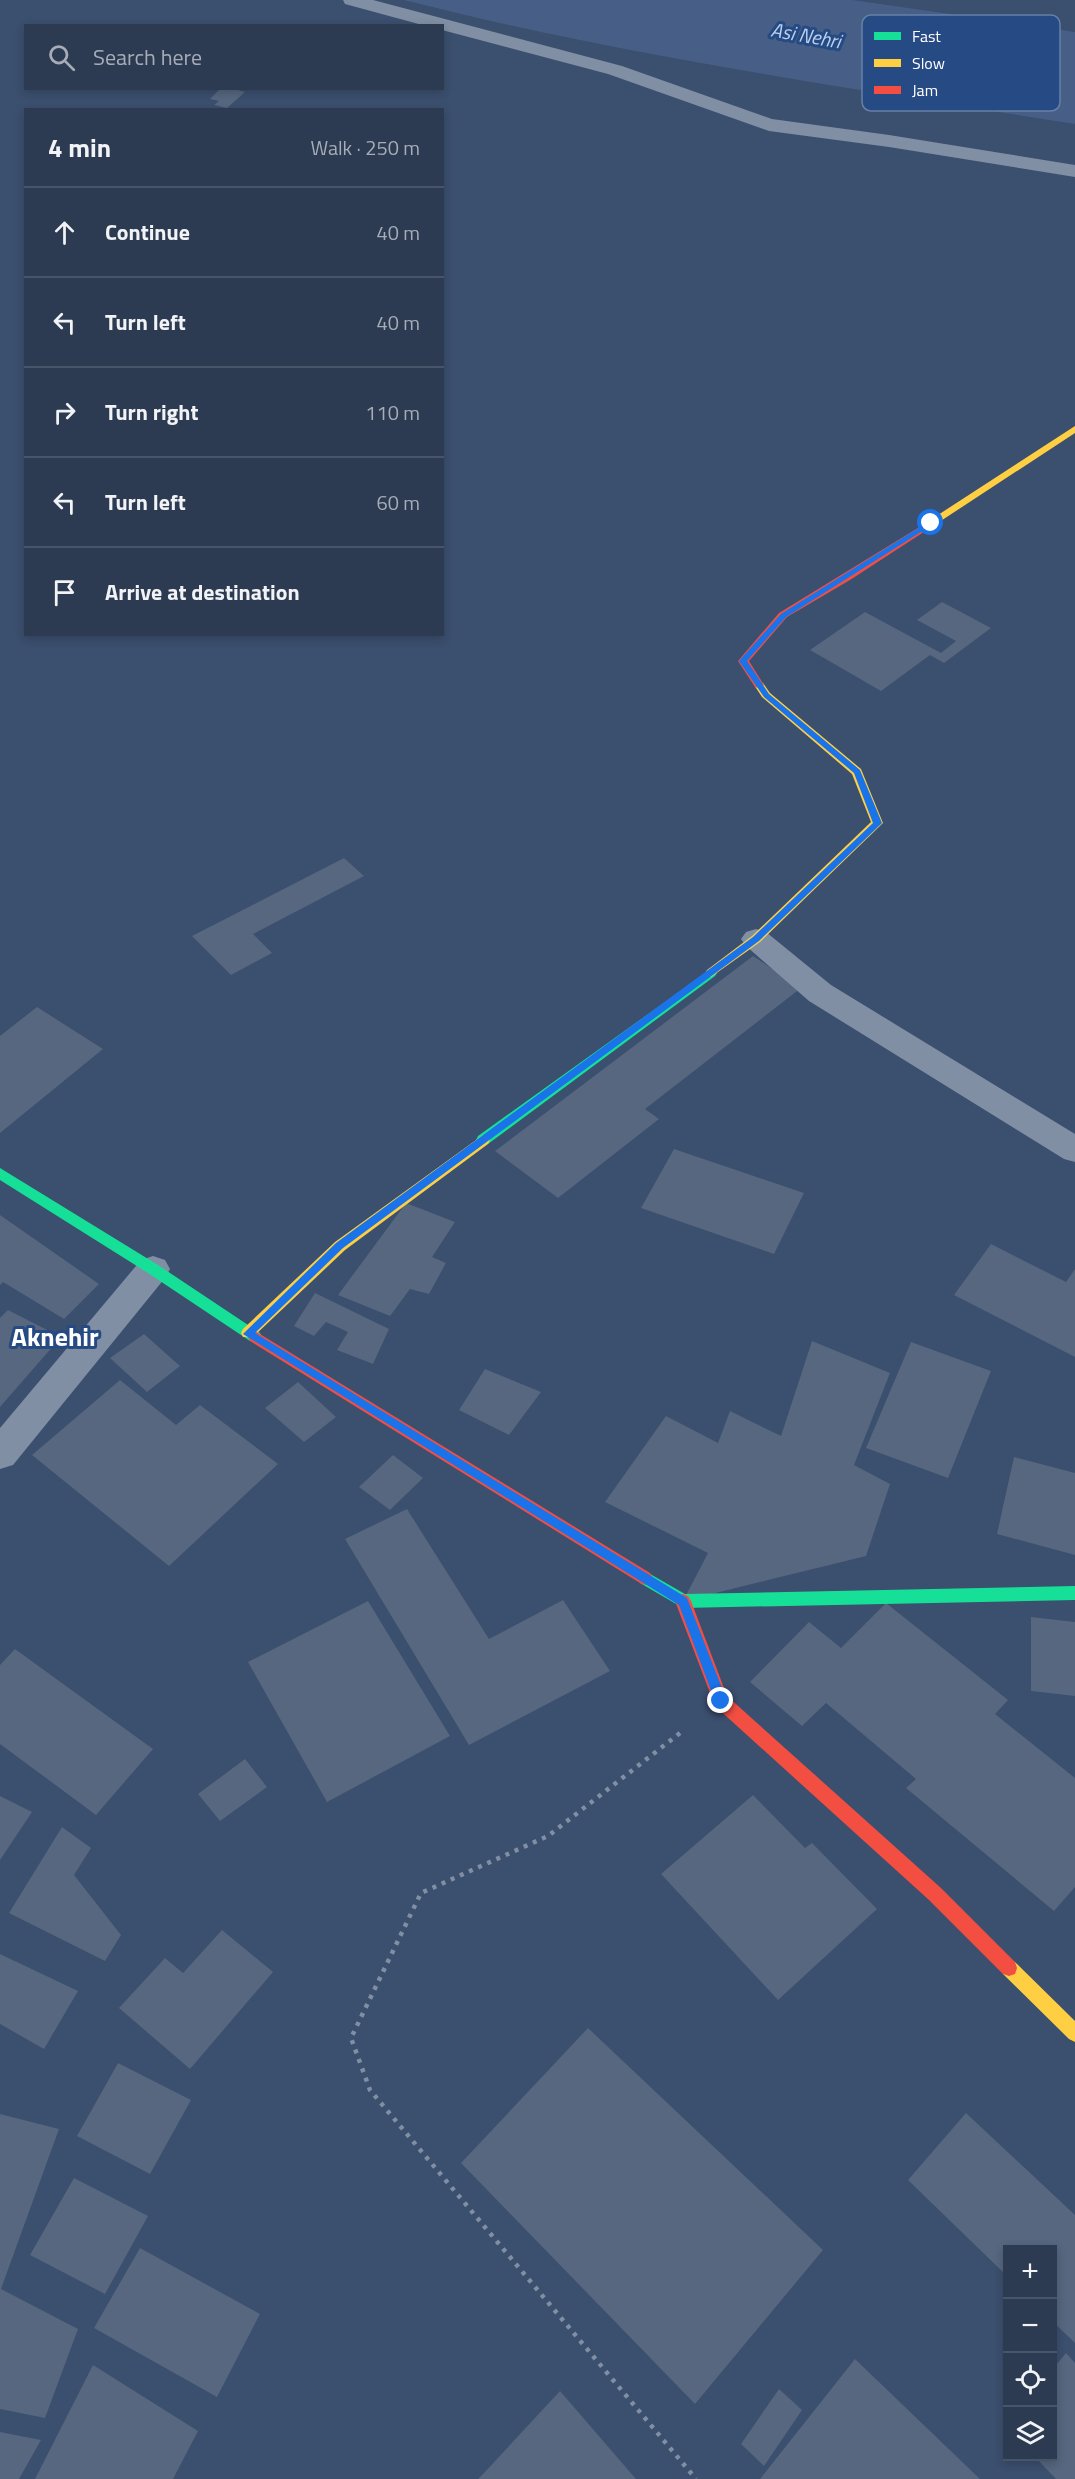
<!DOCTYPE html>
<html lang="en">
<head>
<meta charset="utf-8">
<style>
  :root { --surface:#2c3b52; --page:#38465c; --text:#f1f3f6; --muted:#a6adb8; --line:#485569 }
  body { margin:0; font-family:"Titillium Web",sans-serif; background:var(--page); color:var(--text) }
  .controls { position:absolute; right:18px; bottom:18px; display:grid; overflow:hidden; border-radius:0px; box-shadow:0 3px 9px #0003 }
  .controls button { width:54px; height:54px; display:grid; place-items:center; padding:0; border:0; border-bottom:2px solid var(--line); background:var(--surface); color:var(--text); font:30px sans-serif }
  .stop { position:absolute; width:18px; height:18px; margin:-14px; border:4px solid #1a73e8; border-radius:50%; background:#fff }
  .stop.end { background:#1a73e8; border-color:#fff; box-shadow:0 2px 6px #0008 }
  .list { margin:0; padding:0; list-style:none }
  h2 { display:flex; justify-content:space-between; align-items:center; height:78px; margin:0; padding:0 24px; font-size:26px }
  h2 small { font-size:20px; font-weight:400; color:var(--muted) }
  .list li { display:grid; grid-template-columns:39px 1fr auto; gap:18px; align-items:center; box-sizing:border-box; height:90px; padding:0 24px; border-top:2px solid var(--line) }
  .list b { display:block; font-size:22px; white-space:nowrap }
  .list em { font-size:20px; font-style:normal; color:var(--muted) }
  .icon { flex:none; width:33px; height:33px; fill:none; stroke:currentColor; stroke-width:2; stroke-linecap:round; stroke-linejoin:round }
  .map { position:relative; flex:none; width:1075px; height:2479px; overflow:hidden }
  .search { position:absolute; background:var(--surface); box-shadow:0 3px 9px #0003; left:24px; top:24px; width:420px; height:66px; display:flex; align-items:center; gap:15px; box-sizing:border-box; padding:0 21px; border-radius:0px; color:var(--muted); font-size:22px }
  .panel { position:absolute; background:var(--surface); box-shadow:0 3px 9px #0003; left:24px; top:108px; width:420px; height:528px; border-radius:0px }
  .map>svg:first-child { display:block }
  .water { fill:#475f87 }
  .building { fill:#56677f }
  .lines { fill:none; stroke-linecap:round; stroke-linejoin:round }
  .path { stroke:#818fa4; stroke-width:4.5; stroke-dasharray:4 6; stroke-linecap:butt }
  .street { fill:#818fa4; fill-rule:evenodd }
  .fast { fill:#16e098; fill-rule:evenodd }
  .slow { fill:#ffcf43; fill-rule:evenodd }
  .jam { fill:#f24e42; fill-rule:evenodd }
  .route { fill:#1a73e8 }
  .labels { text-anchor:middle; dominant-baseline:central; stroke-width:6; stroke-linejoin:round; paint-order:stroke }
  .far-water-label { font-size:20px; font-style:italic; fill:#bad0ee; stroke:#264a83 }
  .quarter-label { font-size:26px; font-weight:bold; fill:#fff; stroke:#264a83 }
  .key { fill:#264a83; stroke:#6780a8; stroke-width:1.5 }
  .key-label { font-size:16px; fill:#fff }
</style>
</head>
<body>
<div class="map">
<svg width="1075" height="2479" viewBox="0 0 1075 2479">
  <rect width="100%" height="100%" fill="#3b4f6e"/>
  <path class="water" d="M404 0H852L1075 32V124C850 88 624 56 404 0Z"/>
  <path class="building" d="M221 88H231L245 92 227 108 214 105 219 101 210 99Z
    M942 602 991 628 944 663 930 655 881 691 810 650 865 612 941 653 956 641 917 620Z
    M344 858 364 876 253 934 272 953 231 975 192 936Z
    M753 956 801 988 645 1109 659 1119 558 1198 495 1151Z
    M37 1007 103 1049 0 1133V1036Z
    M674 1149 804 1193 774 1254 641 1208Z
    M406 1203 455 1222 432 1257 446 1263 429 1294 410 1289 390 1316 338 1295Z
    M0 1215 99 1284 64 1319 3 1282 0 1285Z
    M991 1244 1066 1282 1075 1269V1357L954 1295Z
    M315 1293 389 1329 373 1364 337 1350 348 1332 326 1322 314 1336 294 1326Z
    M8 1310 61 1337 0 1407V1318Z
    M144 1334 180 1366 147 1392 110 1358Z
    M812 1341 890 1373 854 1465 890 1484 866 1556 683 1601 708 1553 605 1502 666 1416 718 1443 730 1411 781 1436Z
    M911 1342 991 1371 948 1478 866 1448Z
    M485 1369 541 1392 509 1435 459 1410Z
    M120 1380 176 1425 200 1405 278 1464 169 1566 32 1455Z
    M298 1382 336 1417 304 1442 265 1408Z
    M393 1455 423 1478 390 1510 359 1487Z
    M1014 1457 1075 1473V1555L997 1534Z
    M407 1509 489 1639 563 1600 610 1671 469 1745 345 1539Z
    M368 1601 450 1736 327 1802 248 1662Z
    M886 1603 1008 1700 995 1714 1075 1778V1887L1054 1911 906 1788 916 1779 826 1703 802 1726 750 1682 809 1622 841 1648Z
    M1031 1617 1075 1622V1696L1031 1691Z
    M15 1649 153 1749 96 1815 0 1744V1665Z
    M245 1759 267 1787 220 1821 198 1794Z
    M753 1795 805 1848 812 1843 877 1909 778 2000 661 1874Z
    M0 1796 32 1812 0 1860Z
    M62 1827 91 1848 74 1875 121 1935 105 1961 9 1913Z
    M222 1930 273 1972 190 2069 119 2008 165 1958 183 1973Z
    M0 1954 78 1991 44 2049 0 2024Z
    M588 2028 823 2250 695 2404 461 2163Z
    M118 2063 191 2100 150 2174 77 2136Z
    M966 2113 1075 2215V2343L1052 2321V2250H1008V2277L908 2180Z
    M0 2114 59 2129 1 2289 78 2329 45 2418 0 2409Z
    M74 2178 148 2216 105 2294 30 2255Z
    M140 2248 260 2314 217 2397 94 2328Z
    M1066 2353 1075 2363V2479H1056L1034 2456H1052V2370Z
    M855 2359 980 2479H760Z
    M93 2365 198 2431 173 2479H35Z
    M779 2389 802 2410 764 2466 741 2444Z
    M560 2391 636 2479H478L484 2473Z
    M0 2432 41 2440 19 2479H0Z"/>
  <g class="lines">
    <path class="path" d="M680 1733 548 1836 421 1893 351 2038 370 2090 696 2479"/>
    <path class="street" d="M343 0H373L622 66 772 119 889 135 1075 165V177L889 147 769 131 608 74 442 30V26H426L345 4Z
      M756 929 766 932 831 985 1075 1134V1162L1064 1159 809 1001 746 946 741 939 746 932Z
      M153 1256 165 1260 170 1269 165 1278 13 1465 0 1469V1428L141 1260Z"/>
    <path class="fast" d="M711 969 715 970 717 973 715 976 488 1144H478L476 1140 478 1136Z
      M0 1168 158 1265 260 1333 262 1337 260 1341H250L148 1273 0 1180Z
      M645 1571 685 1594 1075 1586V1600L683 1608 640 1583 637 1578 640 1573Z"/>
    <path class="slow" d="M1075 426V433L930 528H922L921 526Z
      M759 682 763 683 770 693 861 769 883 823 760 942 711 977 707 976 705 973 707 970 752 936 871 822 852 774 762 697 754 685Z
      M483 1135 490 1140 488 1144 345 1250 253 1337H243L241 1333 243 1329 335 1242Z
      M1009 1960 1015 1962 1075 2021V2042L1069 2039 1003 1974 1001 1968 1003 1962Z"/>
    <path class="jam" d="M926 523 931 526 930 528 850 580 787 617 749 661 764 685 759 688 755 687 738 661 779 613Z
      M255 1331 650 1573 653 1578 650 1583 645 1585 640 1583 250 1341 248 1337 250 1333Z
      M683 1594 688 1596 691 1601 727 1696 941 1888 1015 1962 1017 1968 1015 1974 1009 1976 1003 1974 929 1900 715 1706 675 1601 678 1596Z"/>
  </g>
  <path class="route" d="M928 522 935 523 786 617 747 661 769 694 860 770 882 823 880 825 759 941 343 1248 255 1333 687 1598 727 1701 721 1706 715 1701 679 1605 243 1334 336 1243 753 937 873 823 854 773 764 697 739 661 781 614Z"/>
  <g class="labels">
    <g class="far-water-label">
      <text transform="translate(806 35) rotate(10)">Asi Nehri</text>
    </g>
    <g class="quarter-label">
      <text x="55" y="1336">Aknehir</text>
    </g>
  </g>
  <rect x="862" y="15" width="198" height="96" rx="9" class="key"/>
  <rect x="874" y="32" width="27" height="8" fill="#16e098"/>
  <rect x="874" y="59" width="27" height="8" fill="#ffcf43"/>
  <rect x="874" y="86" width="27" height="8" fill="#f24e42"/>
  <g class="key-label">
    <text x="912" y="42">Fast</text>
    <text x="912" y="69">Slow</text>
    <text x="912" y="96">Jam</text>
  </g>
</svg>
<div class="controls">
<button>+</button>
<button>−</button>
<button><svg class="icon" aria-label="locate" viewBox="0 0 24 24"><circle cx="12" cy="12" r="6"/><path d="M12 2v4M12 18v4M2 12h4M18 12h4"/></svg></button>
<button><svg class="icon" aria-label="layers" viewBox="0 0 24 24"><path d="M12 4l9 5-9 5-9-5zM3 14l9 5 9-5"/></svg></button>
</div>
<div class="stop" style="left:931px;top:523px"></div>
<div class="stop end" style="left:721px;top:1701px"></div>
<div class="search"><svg class="icon" aria-label="search" viewBox="0 0 24 24"><circle cx="10" cy="10" r="6"/><path d="M15 15l6 6"/></svg>Search here</div>
<section class="panel">
<h2>4 min<small>Walk · 250 m</small></h2>
<ul class="list">
<li><svg class="icon" aria-label="ahead" viewBox="0 0 24 24"><path d="M12 20V5M6 11l6-6 6 6"/></svg><div><b>Continue</b></div><em>40 m</em></li>
<li><svg class="icon" aria-label="left" viewBox="0 0 24 24"><path d="M17 20v-9H6M10 6l-5 5 5 5"/></svg><div><b>Turn left</b></div><em>40 m</em></li>
<li><svg class="icon" aria-label="right" viewBox="0 0 24 24"><path d="M7 20v-9h11M14 6l5 5-5 5"/></svg><div><b>Turn right</b></div><em>110 m</em></li>
<li><svg class="icon" aria-label="left" viewBox="0 0 24 24"><path d="M17 20v-9H6M10 6l-5 5 5 5"/></svg><div><b>Turn left</b></div><em>60 m</em></li>
<li><svg class="icon" aria-label="arrive" viewBox="0 0 24 24"><path d="M6 21V4h12l-3 4 3 4H6"/></svg><div><b>Arrive at destination</b></div></li>
</ul>
</section>
</div>
</body>
</html>
